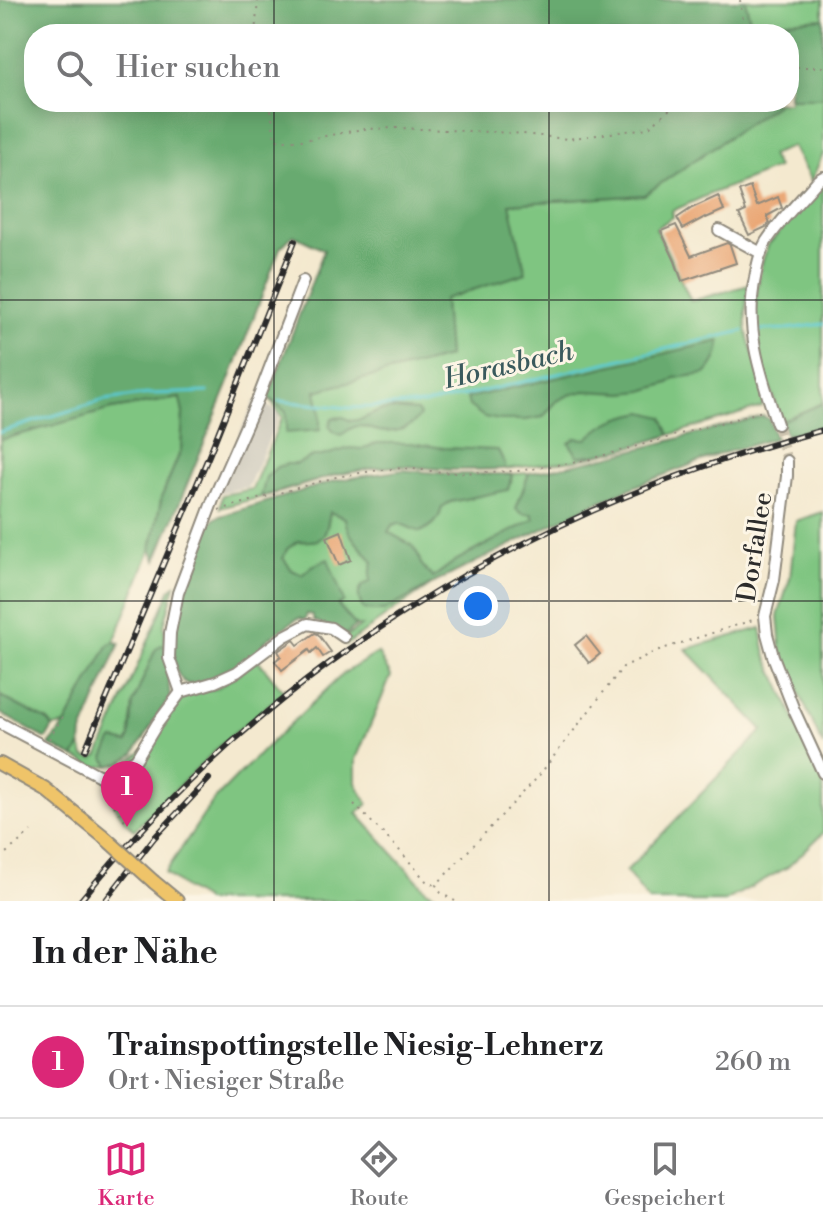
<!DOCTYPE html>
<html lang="de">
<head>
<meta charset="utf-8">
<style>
	:root { --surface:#fff; --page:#f6f6f6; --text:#202124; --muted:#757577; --line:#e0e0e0; --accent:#db2777 }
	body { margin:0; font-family:"Libre Bodoni",serif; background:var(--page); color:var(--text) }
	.you { position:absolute; left:478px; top:606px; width:28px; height:28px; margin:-20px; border:6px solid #fff; border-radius:50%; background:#1a73e8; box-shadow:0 0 0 12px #1a73e833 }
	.badge { display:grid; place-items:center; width:52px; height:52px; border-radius:50%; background:var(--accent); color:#fff; font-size:26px; font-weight:700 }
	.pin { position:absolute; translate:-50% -66px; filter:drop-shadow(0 2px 4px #0008) }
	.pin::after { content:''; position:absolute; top:42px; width:28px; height:24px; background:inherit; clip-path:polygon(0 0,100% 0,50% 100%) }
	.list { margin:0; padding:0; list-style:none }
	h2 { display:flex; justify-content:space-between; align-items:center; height:104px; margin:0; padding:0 32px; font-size:34px }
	h2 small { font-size:26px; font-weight:400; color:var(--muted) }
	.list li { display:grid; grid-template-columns:52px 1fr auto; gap:24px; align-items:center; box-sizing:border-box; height:112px; padding:0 32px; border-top:2px solid var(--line) }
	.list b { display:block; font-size:30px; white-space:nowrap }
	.list p { margin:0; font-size:26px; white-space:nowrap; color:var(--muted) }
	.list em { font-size:26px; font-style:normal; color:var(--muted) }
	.icon { flex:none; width:44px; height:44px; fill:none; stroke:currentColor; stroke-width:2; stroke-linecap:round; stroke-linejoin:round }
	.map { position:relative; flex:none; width:823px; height:901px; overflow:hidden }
	.search { position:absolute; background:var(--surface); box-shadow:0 4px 20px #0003; left:24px; right:24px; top:24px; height:88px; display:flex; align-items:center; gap:20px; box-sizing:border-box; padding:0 28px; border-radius:32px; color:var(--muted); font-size:30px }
	.sheet { height:216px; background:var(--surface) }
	nav { display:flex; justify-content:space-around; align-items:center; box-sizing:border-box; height:112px; border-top:2px solid var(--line); background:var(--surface); font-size:22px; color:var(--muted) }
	nav a { display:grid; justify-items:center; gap:4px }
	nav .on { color:var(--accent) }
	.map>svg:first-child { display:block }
</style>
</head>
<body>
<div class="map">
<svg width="823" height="901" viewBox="0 0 823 901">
	<rect width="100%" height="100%" fill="#fcf5e5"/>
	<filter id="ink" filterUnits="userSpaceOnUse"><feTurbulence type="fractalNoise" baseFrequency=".0125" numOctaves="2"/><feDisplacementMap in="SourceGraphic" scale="16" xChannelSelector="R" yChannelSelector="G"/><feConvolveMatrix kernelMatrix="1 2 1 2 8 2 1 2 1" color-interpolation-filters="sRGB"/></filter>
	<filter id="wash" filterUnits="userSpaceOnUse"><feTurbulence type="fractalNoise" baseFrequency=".006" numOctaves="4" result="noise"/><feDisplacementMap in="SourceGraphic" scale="32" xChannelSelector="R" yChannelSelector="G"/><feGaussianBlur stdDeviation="1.8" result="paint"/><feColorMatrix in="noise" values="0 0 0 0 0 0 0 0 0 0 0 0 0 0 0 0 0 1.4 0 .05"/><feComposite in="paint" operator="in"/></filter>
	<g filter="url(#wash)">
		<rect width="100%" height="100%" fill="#f4e9cf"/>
		<path fill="#c8c4b8" d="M 255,400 L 279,412 L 279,417 L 248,487 L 212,494 Z"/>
		<g fill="#7fc581" stroke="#557856" stroke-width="2">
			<path d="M 745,0 L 823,0 L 823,18 L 751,24 Z"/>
			<path d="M 823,95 L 823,154 L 811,181 L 792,146 L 771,155 L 777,168 L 710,194 L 672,211 L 673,217 L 656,228 L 691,301 L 749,285 C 746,302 744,320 748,337 C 753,358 769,388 762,407 L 623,449 L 576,460 L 505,469 L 454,470 L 403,466 L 375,468 L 336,475 L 281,492 L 220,508 L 222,495 L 252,489 L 282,417 L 268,397 L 286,412 L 319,430 L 320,410 L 315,391 L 448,357 L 443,299 L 509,204 L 644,195 L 779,102 L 789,102 L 789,98 L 821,98 Z"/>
			<path d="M 823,183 L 823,403 L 781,421 L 761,360 L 754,312 L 761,266 L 768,245 Z"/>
			<path d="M 180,398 L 183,413 L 181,450 L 162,496 L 151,549 L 114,642 L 109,644 L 65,725 L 53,727 L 48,721 L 0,696 L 0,440 L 112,409 Z"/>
			<path d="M 529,473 L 516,509 L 532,514 L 535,519 L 455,561 L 432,578 L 421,564 L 418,555 L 413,546 L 388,532 L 392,525 L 399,523 L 420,532 C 433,526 439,521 442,507 L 451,502 L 488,494 L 511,482 L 512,474 Z"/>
			<path d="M 330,512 L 345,518 C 347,537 363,548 373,562 L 370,575 L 384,611 L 436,582 L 399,607 L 346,645 L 342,640 L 361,626 L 356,626 L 338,605 L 312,566 L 302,575 L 292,570 L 283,558 L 287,549 L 298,541 C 326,543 325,537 330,512 Z"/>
			<path d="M 823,512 L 823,746 L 781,652 L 778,616 L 790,578 L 796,521 Z"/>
			<path d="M 175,585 L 164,625 L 166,646 L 141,685 L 133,703 L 130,737 L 127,744 L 107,763 L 110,766 L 95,767 L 74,757 L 81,745 L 84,757 L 93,759 L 99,755 L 171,588 Z"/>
			<path d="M 761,628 L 766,655 L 823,781 L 823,833 L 788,867 L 725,901 L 649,901 L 626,871 L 763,730 L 686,649 Z"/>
			<path d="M 378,653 L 391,676 L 356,759 L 356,783 L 368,804 L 357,813 L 426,890 L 447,901 L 206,901 L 186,889 L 165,873 L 213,801 L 264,749 L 344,673 Z"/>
			<path d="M 258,660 L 284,692 L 224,742 L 134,830 C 119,816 108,800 107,779 L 146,748 L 179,702 L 186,696 L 217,688 Z"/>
		</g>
		<g fill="#67aa6f" stroke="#496a4d" stroke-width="2">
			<path d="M 0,0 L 745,0 L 751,24 L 823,18 L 823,95 L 822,98 L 789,98 L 789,34 L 34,34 L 34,102 L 779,102 L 644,195 L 510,204 L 526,273 L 444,299 L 448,357 L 316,391 L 320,410 L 320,430 L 286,433 L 286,412 L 268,397 L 324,250 L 293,235 L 280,248 L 228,385 L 156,560 L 151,549 L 162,496 L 181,450 L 183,413 L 180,398 L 112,409 L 0,440 Z"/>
			<path d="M 720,341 C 720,354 714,365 705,374 L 675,378 L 669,383 L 643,391 L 624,393 L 585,391 L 569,395 L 557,401 L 543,417 L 526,420 L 499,420 L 484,417 L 469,406 L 467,398 Z"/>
			<path d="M 823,403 L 823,426 L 786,435 L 781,421 Z"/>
			<path d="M 393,409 L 417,411 L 420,415 C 413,428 394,434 379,431 C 372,430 366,426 359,426 C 352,426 348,431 341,435 L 334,432 L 329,426 L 332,418 L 343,417 L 351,421 L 362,419 L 379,411 Z"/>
			<path d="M 644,412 L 663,417 L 670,435 C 640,444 610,455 578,456 L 569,443 L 576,438 L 587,439 C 606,421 618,417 644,412 Z"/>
			<path d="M 763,416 L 769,419 L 775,438 L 717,455 L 643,483 L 589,506 L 436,582 L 384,611 L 372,611 L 363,609 C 357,597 356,586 370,582 L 370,575 L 373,562 C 363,548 347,537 345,518 L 330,512 C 325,537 326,543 298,541 L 287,549 L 283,558 L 292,570 L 302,575 L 312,566 L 328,559 L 344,601 L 338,605 L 356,626 L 345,635 L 313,620 L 313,615 L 307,614 L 305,620 L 299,618 L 295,620 L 264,642 L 267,646 C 253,656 207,688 191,685 C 149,676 192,533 217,517 L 337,480 L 403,470 L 451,474 L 512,474 L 508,490 L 450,502 L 442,507 C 439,521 433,526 420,532 L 399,523 L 392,525 L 388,532 L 413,546 L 418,555 L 421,564 L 433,578 L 455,561 L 534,519 L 532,514 L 523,514 L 516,509 L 529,473 C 609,459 685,436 763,416 Z"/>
			<path d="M 377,443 L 411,443 L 444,448 L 498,450 L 505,464 L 505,469 L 454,470 L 403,466 L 375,468 L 336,475 L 261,497 L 266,477 L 277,467 L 287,464 L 297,464 L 313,456 L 322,456 L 350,448 L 362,449 Z"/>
			<path d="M 114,642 L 120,643 L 82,733 L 81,745 L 74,757 L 49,745 L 65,725 L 109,644 Z"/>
			<path d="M 161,645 L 166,646 L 170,697 L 134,754 L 121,763 L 110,766 L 104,757 L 113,739 L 127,743 L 130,737 L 133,703 L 155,650 Z"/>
			<path d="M 0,696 L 48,721 L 53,727 L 46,739 L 0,713 Z"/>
		</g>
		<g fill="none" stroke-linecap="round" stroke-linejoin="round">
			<g stroke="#5cc9d0" stroke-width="3">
				<path d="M 760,330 L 787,329 L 823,324"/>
				<path d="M 279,401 L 350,408 L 427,404 L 743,331"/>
				<path d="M 0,432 L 105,400 L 149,394 L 208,392"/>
			</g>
		</g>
		<g id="blocks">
			<g fill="#eaa877">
				<path d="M 750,187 L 757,206 L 778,197 L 782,208 L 767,216 L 770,223 L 766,227 L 749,235 L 739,214 L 746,211 L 739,191 Z"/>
				<path d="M 718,196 L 724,210 L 706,218 L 705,217 L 683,229 L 677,218 L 692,208 Z"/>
				<path d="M 676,225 L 691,256 L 727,243 L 730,245 L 736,263 L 682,281 L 675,261 L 661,231 Z"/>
				<path d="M 341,531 L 351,560 L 339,565 L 327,537 Z"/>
				<path d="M 315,633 L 318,634 L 331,652 L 323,657 L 317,648 L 311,653 L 309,650 L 282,670 L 275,661 L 281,656 L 278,651 L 294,640 L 298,645 Z"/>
				<path d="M 586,636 L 600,654 L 589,663 L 575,645 Z"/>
			</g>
		</g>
	</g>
	<g filter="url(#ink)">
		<use href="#blocks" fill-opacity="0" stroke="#908a7d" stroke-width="2"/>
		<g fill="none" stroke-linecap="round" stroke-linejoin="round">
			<path stroke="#ccc3ae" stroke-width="10" stroke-dasharray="10 5" stroke-linecap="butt" d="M 777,424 L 787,461"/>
			<g stroke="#908a7d" stroke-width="14">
				<g id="minor">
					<path d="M 719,230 L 761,253"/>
					<path d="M 777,424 C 761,376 744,329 755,278 C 757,266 760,252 766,242 C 780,220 801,200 818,180 L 823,177"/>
					<path d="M 787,461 L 787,476 L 774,580 L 765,616 L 767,634 L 773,656 L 794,710 L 823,773"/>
					<path d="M 181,692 L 169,658 L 170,633 L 178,593 L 213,500 L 259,396 L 303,281"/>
					<path d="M 0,723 L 100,776 L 113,773 L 136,759 L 157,724 L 181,692 L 215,682 L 237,672 L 285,636 L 308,624 L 331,628 L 344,637"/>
				</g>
			</g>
			<g stroke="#908a7d" stroke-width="16">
				<g id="major">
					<path d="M 0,764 L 45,789 L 103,836"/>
					<path d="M 154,882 L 177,901"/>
				</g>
			</g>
			<g stroke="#908a7d" stroke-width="2" stroke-dasharray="2 6" stroke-linecap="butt">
				<path d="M 740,0 L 745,34"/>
				<path d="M 255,34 L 258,0"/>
				<path d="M 789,67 L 823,67"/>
				<path d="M 270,102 L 275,140 L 304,140 L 363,129 L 399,128 L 514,133 L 567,139 L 648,128 L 678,102"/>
				<path d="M 219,510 L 336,477 L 372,471 L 403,468 L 452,473 L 518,471 L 583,461 L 763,411"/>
				<path d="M 49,739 L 63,716"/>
				<path d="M 104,784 L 110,800 L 127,823"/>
				<path d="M 354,804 L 401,852 L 427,882 L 435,885"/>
				<path d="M 0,858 L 31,832"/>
				<path d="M 455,901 L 441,893 L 436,885 L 537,778 L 623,667 L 656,651 L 756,619"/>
			</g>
			<use href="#minor" stroke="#fff" stroke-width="10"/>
			<use href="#major" stroke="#efc469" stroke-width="12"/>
			<g stroke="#2b2b2b" stroke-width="6">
				<g id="rail">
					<path d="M 85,750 L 210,453 L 295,241"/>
					<path d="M 80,901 C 273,664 529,508 823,430"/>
					<path d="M 105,901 L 154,838 L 209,779"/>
				</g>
			</g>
			<use href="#rail" stroke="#fcf5e5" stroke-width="3" stroke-dasharray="9" stroke-linecap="butt"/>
			<g stroke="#908a7d" stroke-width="16" stroke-linecap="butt">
				<path id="major-bridge" d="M 103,836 L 154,882"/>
			</g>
			<use href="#major-bridge" stroke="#efc469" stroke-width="12"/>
		</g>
	</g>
	<path fill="none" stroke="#2b2b2b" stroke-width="2" stroke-opacity="0.55" d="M 274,0 L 274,34M 549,0 L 549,34M 274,102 L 274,901M 549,102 L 549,901M 0,300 L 823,300M 0,601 L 823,601"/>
	<g text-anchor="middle" stroke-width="6" stroke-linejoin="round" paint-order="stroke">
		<g font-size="26" fill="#2b2b2b" stroke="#fcf5e5">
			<text transform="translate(754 547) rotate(-81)" y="9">Dorfallee</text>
		</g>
		<g font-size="28" font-style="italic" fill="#3a5a5d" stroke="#fcf5e5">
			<text transform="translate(508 364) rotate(-13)" y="10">Horasbach</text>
		</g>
	</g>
</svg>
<div class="you"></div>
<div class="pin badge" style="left:127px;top:827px">1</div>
<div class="search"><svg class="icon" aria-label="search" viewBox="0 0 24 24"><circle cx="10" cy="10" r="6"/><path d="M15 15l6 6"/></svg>Hier suchen</div>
</div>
<section class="sheet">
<h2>In der Nähe<small></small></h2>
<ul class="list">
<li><span class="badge">1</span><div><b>Trainspottingstelle Niesig-Lehnerz</b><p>Ort · Niesiger Straße</p></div><em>260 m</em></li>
</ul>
</section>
<nav>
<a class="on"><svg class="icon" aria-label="map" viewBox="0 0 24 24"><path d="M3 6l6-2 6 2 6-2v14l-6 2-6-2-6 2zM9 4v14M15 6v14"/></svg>Karte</a>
<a><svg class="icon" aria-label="directions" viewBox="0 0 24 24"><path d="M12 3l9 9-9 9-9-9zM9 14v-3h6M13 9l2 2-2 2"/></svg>Route</a>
<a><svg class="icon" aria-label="saved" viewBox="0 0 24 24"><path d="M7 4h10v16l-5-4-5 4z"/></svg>Gespeichert</a>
</nav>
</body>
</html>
